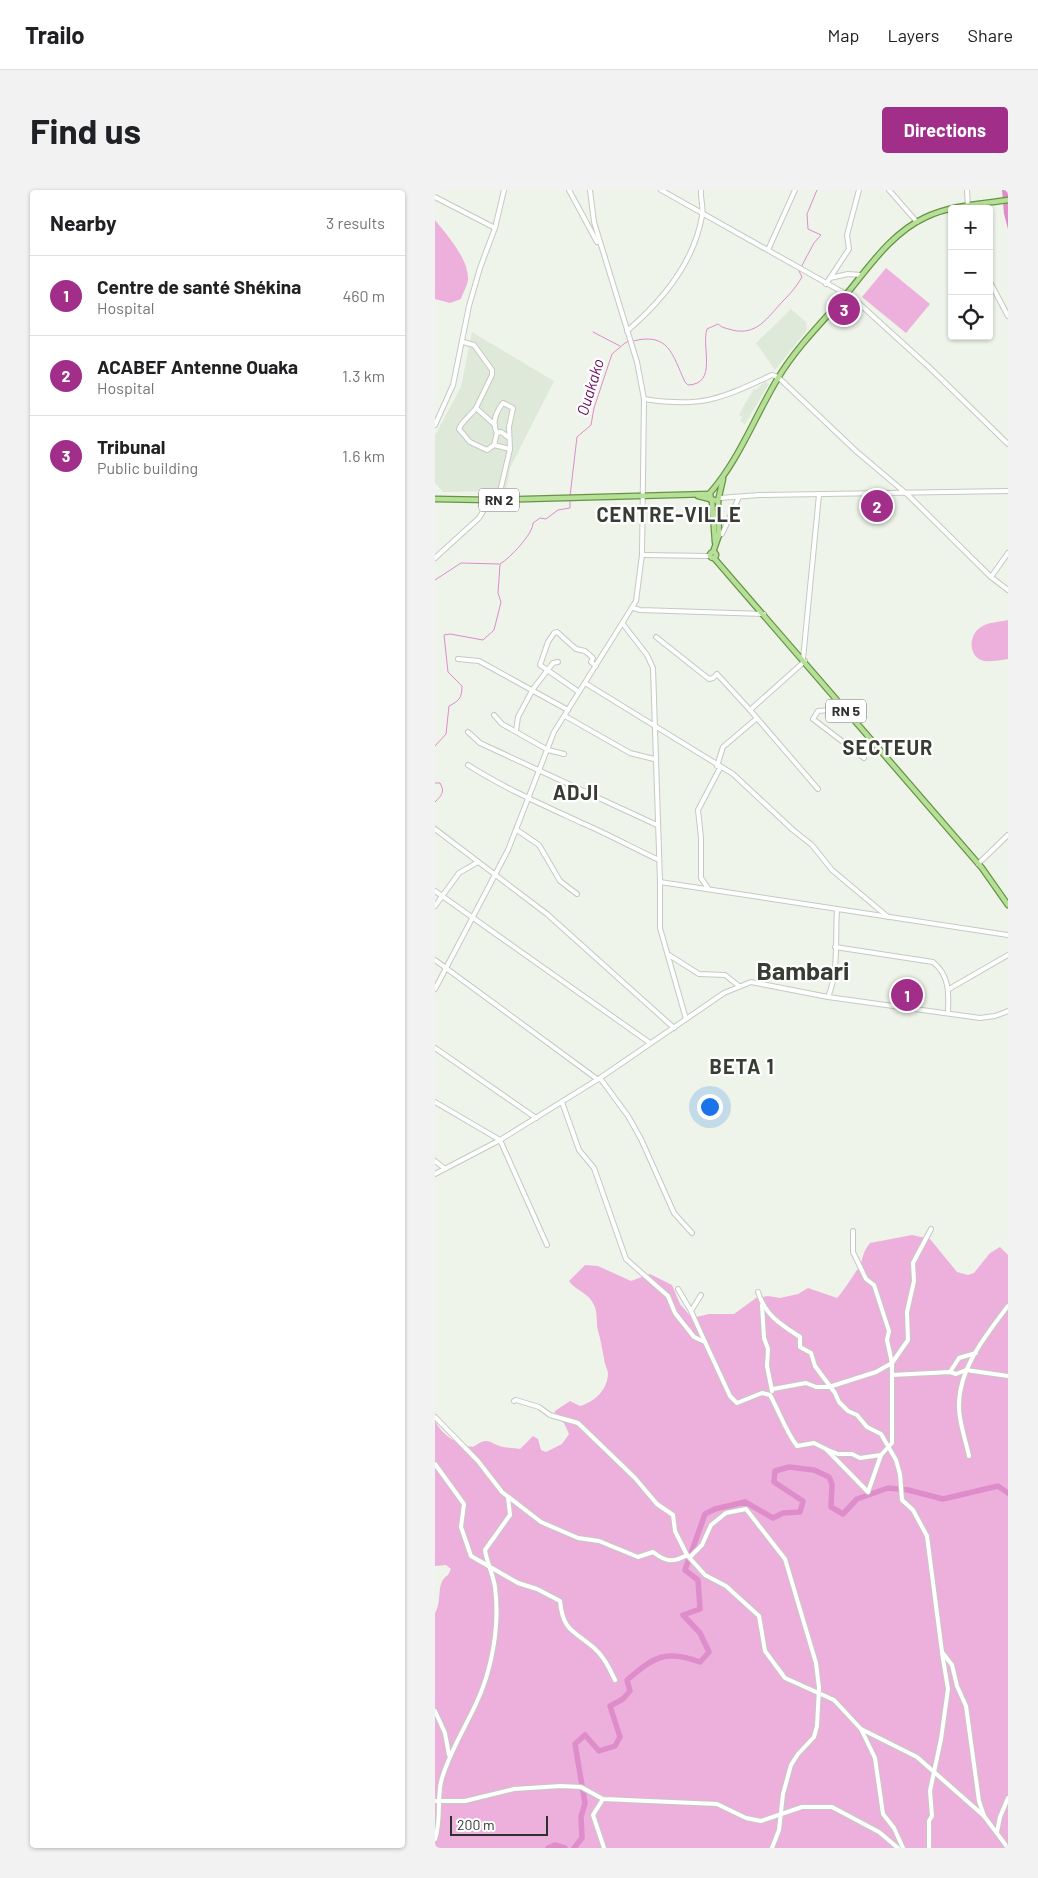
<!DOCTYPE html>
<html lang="en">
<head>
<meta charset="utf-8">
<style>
	:root { --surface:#fff; --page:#f2f2f2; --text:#202124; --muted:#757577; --line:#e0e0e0; --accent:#a12f8a }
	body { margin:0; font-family:Barlow,sans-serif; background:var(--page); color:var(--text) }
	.controls { position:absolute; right:15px; top:15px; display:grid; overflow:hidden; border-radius:5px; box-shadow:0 1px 4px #0004 }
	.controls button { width:45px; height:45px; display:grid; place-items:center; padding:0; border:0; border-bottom:1px solid var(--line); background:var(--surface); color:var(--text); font:25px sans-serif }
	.scale { position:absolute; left:15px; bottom:12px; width:98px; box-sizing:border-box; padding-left:5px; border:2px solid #2e312d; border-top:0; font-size:14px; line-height:18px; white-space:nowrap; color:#2e312d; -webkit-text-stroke:4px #fff; paint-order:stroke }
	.you { position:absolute; left:274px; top:916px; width:18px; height:18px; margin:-12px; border:4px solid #fff; border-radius:50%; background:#1a73e8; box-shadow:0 0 0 8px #1a73e833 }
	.badge { display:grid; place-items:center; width:32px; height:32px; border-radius:50%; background:var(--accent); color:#fff; font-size:16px; font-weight:700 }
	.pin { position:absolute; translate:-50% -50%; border:2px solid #fff; box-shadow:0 1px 5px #0006 }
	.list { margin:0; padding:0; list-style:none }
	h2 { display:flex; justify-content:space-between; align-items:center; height:65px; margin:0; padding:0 20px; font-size:21px }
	h2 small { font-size:16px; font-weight:400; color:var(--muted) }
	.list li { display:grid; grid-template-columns:32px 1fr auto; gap:15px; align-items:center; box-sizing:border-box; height:80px; padding:0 20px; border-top:1px solid var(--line) }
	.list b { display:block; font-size:19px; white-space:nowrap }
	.list p { margin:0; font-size:16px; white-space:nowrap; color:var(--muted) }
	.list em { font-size:16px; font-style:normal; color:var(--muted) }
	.icon { flex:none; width:28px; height:28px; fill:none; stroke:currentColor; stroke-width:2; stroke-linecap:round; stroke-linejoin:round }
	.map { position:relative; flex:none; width:573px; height:1658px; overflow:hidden; border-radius:5px }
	header { display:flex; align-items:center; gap:30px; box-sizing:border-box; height:70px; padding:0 25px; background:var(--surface); border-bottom:1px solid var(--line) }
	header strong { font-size:24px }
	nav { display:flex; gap:28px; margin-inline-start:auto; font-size:18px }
	.intro { display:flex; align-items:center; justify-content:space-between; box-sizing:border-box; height:120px; padding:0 30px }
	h1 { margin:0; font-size:35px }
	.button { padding:12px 22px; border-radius:5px; background:var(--accent); color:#fff; font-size:18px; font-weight:700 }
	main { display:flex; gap:30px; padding:0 30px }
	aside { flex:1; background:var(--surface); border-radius:5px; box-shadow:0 1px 4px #0004 }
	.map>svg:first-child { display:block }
</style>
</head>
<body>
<header>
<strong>Trailo</strong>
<nav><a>Map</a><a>Layers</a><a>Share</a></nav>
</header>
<div class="intro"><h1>Find us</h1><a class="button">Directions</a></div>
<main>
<aside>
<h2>Nearby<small>3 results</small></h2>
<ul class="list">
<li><span class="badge">1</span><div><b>Centre de santé Shékina</b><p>Hospital</p></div><em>460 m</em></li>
<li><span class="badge">2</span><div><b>ACABEF Antenne Ouaka</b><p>Hospital</p></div><em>1.3 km</em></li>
<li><span class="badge">3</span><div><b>Tribunal</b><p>Public building</p></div><em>1.6 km</em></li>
</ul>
</aside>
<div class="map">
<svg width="573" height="1658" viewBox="0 0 573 1658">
	<rect width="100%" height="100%" fill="#eef4ea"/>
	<g fill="#dfe9d9">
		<path d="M 356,119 L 371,132 L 372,140 L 340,180 L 321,153 Z"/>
		<path d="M 37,142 L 119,191 L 75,278 L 71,301 L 8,302 L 0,293 L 0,245 L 26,197 Z"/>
		<path d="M 330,191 L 334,194 L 310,234 L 305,231 L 308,227 L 304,225 L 308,217 L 319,199 L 321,200 Z"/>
	</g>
	<g fill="#edb0dc">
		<path d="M 0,30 C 12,45 34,69 33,90 C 32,96 28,103 26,109 L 15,113 L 0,109 Z"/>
		<path d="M 451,78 L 495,114 L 471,143 L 427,107 Z"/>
		<path d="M 573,430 L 573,469 C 566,470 557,472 549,471 C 533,467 533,445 546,437 C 554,432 564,432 573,430 Z"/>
		<path d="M 477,1045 L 495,1049 L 522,1082 L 533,1085 L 539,1083 L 555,1063 L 565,1057 L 573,1065 L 573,1658 L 0,1658 L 0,1423 C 8,1410 0,1393 13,1385 L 16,1379 L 11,1375 L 0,1376 L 0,1231 C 7,1245 22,1255 38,1257 C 55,1246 52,1253 68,1257 C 73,1258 80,1258 85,1259 L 98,1246 L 103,1249 L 106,1260 L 111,1262 L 127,1254 L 134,1244 L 129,1233 L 119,1227 L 120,1221 L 135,1211 L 145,1216 C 160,1212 173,1199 173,1183 C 172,1178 169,1173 169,1168 C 167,1158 166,1151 163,1141 C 161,1133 163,1123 159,1115 C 154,1103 141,1101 134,1091 L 150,1075 L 163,1076 L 196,1091 L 215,1084 L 237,1095 L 245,1114 L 257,1128 L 274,1124 L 299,1124 L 321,1108 L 333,1106 L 345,1108 L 363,1104 L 373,1098 L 402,1108 C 405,1106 423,1079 425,1075 C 429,1066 427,1063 435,1053 Z"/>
	</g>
	<path fill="#df8cca" d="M 567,0 L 573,0 L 573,39 L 569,24 Z"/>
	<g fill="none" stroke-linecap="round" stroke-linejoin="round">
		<g stroke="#df8cca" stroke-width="1">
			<path d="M 158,142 L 185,156"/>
			<path d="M 198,151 C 234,142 237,164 250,192 L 253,195 C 283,194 266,157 272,139 L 283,134 C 287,138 291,138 297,140 C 322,146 332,128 348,111 C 356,103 361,97 367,87 L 364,81 L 379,53 L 386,45 L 373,39 L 372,24 L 382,0"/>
			<path d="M 135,306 L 142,247 L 156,235 L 159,218 L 177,164 L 190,153 L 194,151"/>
			<path d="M 0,390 L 26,373 L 64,374"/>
			<path d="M 0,556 L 11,544 L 14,516 C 24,511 27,508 27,496 L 13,482 L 9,445 L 15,444 L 48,450 L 59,440 L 66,412 L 63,403 L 65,374 C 75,368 98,344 98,333 L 105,328 L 111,329 L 123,320 L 135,318 L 135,310"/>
			<path d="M 0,593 L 5,593 C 10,602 7,605 0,612"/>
		</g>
		<g stroke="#df8cca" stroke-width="5.5">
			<path d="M 113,1658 L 120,1655 L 130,1658"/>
			<path d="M 139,1658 L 147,1648 L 146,1627 L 150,1613 L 140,1554 L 150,1545 L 164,1561 L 180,1556 L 185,1547 L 175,1516 L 188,1509 L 195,1501 L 192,1490 C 219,1467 230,1459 265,1472 L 274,1462 L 265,1443 L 248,1425 L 265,1419 L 263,1390 L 250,1380 L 270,1324 L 280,1319 L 310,1312 L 338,1328 L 348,1323 L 365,1322 L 368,1311 L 339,1292 L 340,1281 L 354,1277 L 379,1280 L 394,1287 L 397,1294 L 396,1317 L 408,1324 L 422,1309 L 453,1298 L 473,1300 L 508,1309 L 563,1296 L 573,1303"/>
		</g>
		<g stroke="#c4cac1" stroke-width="6">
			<g id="minor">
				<path d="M 134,0 L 162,52"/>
				<path d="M 226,0 L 418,108 L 495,178 L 573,254"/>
				<path d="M 454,0 L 482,32"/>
				<path d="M 532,0 L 533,19"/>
				<path d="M 0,7 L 60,38"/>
				<path d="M 333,60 L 360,0"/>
				<path d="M 395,88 L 413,84 L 426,85"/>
				<path d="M 554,90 L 573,126"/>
				<path d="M 391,94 L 414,59 L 412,45 L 424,0"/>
				<path d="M 192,141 C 227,111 259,73 267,26 C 269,16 265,9 266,0"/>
				<path d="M 28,152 L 39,155 L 57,180 L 57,185 L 41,218"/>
				<path d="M 209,209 C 267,218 285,209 337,185 L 343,187 L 421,261 L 473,305 L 556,387 L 573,400"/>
				<path d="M 0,235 L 18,195 L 34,116 L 45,78 L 60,38 L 69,0"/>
				<path d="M 60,235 L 41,218 C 36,225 26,232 24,239 L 35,252 L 52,260 L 59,255 L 75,259"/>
				<path d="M 62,243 C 56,232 61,222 68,213 L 78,218 L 74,237 L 75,259 L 64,306 L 68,310"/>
				<path d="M 59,255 L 62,243 L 66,242 L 73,247"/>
				<path d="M 285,308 L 324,305 L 573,301"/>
				<path d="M 283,345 L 287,344 L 304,307"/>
				<path d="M 207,365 L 275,366"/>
				<path d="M 0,368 L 44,328 L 55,310"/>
				<path d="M 556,387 L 573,363"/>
				<path d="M 198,418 L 205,420 L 329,424"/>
				<path d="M 188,434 L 212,465 L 218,478 L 225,692 L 225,738 L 251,829"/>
				<path d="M 221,447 L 274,489 L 278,488 L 282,484 L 315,520"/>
				<path d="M 23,469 L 44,471 L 133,520"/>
				<path d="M 368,469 L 384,305"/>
				<path d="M 370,471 L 315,520 L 383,599"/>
				<path d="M 150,493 L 298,584 L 358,640 L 377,655 L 397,680 L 453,727"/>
				<path d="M 144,502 L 105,475 L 113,452 L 119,443 L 122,442 L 141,459 L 150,461 L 158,468 L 156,472 L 161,476"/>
				<path d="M 404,513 L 395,520 L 383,521 L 378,529 L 429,568"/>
				<path d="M 59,525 L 67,534 L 113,560 L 129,564"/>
				<path d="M 130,526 L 195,563 L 219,569"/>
				<path d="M 81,541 L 83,527 L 98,499 L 118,473 L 123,472"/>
				<path d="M 33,542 L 45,553 L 222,635"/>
				<path d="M 33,575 C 69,598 108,615 147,633 C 173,644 198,658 224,670"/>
				<path d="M 282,576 L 288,557 L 321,529"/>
				<path d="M 0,639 L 112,724 L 239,838"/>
				<path d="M 82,640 L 104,655 L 125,691 L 142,704"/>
				<path d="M 543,674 L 573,645"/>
				<path d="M 225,692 L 573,745"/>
				<path d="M 273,698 L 266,688 L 266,648 L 263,620 L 285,578"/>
				<path d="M 0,701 L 215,853"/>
				<path d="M 0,716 L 24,683 L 43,672"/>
				<path d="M 400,757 L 498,772 C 514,785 514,802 513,822"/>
				<path d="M 234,765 L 264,784 L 290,785 L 304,796"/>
				<path d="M 0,770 L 162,889"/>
				<path d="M 0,799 L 73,660 L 119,542 L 201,411 L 207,365 L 209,209 L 202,172 L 159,32 L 155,0"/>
				<path d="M 514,799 L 573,765"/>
				<path d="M 393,807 C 404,781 400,749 402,720"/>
				<path d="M 0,858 L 101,928"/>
				<path d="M 165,888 L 193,926 L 206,949 L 239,1023 L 257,1043"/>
				<path d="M 0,912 L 65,950 L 112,1055"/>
				<path d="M 127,912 L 144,960 L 159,978 L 191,1069 L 233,1106 L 240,1123 L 259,1147 L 270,1152 L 295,1206 L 302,1213 L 327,1203 L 335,1205 C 345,1223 350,1240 362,1256 L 379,1253 L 391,1259 L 433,1302 L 446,1265 L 457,1253 L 457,1173 L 452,1150 L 454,1141 L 439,1095 L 431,1089 L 418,1062 L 418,1041"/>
				<path d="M 0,971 L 9,978"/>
				<path d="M 0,984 L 65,950 L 165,888 L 289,803 L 316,792 L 393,807 L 545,828 L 560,826 L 573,821"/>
				<path d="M 243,1099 L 256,1121"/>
				<path d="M 323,1102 C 330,1125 345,1134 365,1147 L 365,1157 L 376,1163 L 380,1176 L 400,1203 L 404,1212 L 413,1221 L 422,1225 L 432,1237 L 446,1244 L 461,1270 L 465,1284 L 467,1310 L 478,1320 L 492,1346 L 507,1462 L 517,1475 L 522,1496 L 531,1516 L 544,1611 L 549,1626 L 573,1658"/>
				<path d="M 266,1105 L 256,1121 L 270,1152"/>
				<path d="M 327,1115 L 329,1148 L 333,1159 L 332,1176 L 337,1201"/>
				<path d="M 515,1182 L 524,1168 L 541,1163"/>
				<path d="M 457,1185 L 515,1182 L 521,1184 L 531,1180 L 573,1186"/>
				<path d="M 338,1199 L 371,1193 L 381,1197 L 394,1197 L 441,1182 L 457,1173 L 473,1150 L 472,1122 L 479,1091 L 478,1073 L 496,1039"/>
				<path d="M 79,1211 L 81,1210 L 104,1217 L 115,1225 L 143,1233 L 200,1288 L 222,1314 L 238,1325 L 240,1341 L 252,1365 L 270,1385 L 291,1396 L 324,1426 L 330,1461 L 350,1488 L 399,1510 L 426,1539 L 482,1567 L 549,1626"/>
				<path d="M 0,1227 L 43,1271 L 67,1302 L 106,1332 L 143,1348 L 164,1351 L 203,1367 L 218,1362 C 231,1372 238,1373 252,1365"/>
				<path d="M 393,1260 L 403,1264 L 417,1264 L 425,1268 L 446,1265"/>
				<path d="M 534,1266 C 531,1251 524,1233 524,1217 C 523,1179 551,1145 573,1116"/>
				<path d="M 0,1274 L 29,1314 L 26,1337 L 36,1366 L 83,1393 L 102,1399 L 125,1411 C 128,1441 138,1440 158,1457 C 169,1466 174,1478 180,1490"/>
				<path d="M 255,1367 L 267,1355 L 276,1335 L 291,1323 L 311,1319 L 350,1369 L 381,1473 L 384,1498 L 382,1536 L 379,1547 L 363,1564 L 356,1575 L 348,1604 L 344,1640 L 337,1658"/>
				<path d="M 0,1521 L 10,1543 L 14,1565"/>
				<path d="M 426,1539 L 440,1568 L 448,1624 L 459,1638 L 468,1658"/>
				<path d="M 168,1609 L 158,1625 L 169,1658"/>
				<path d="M 0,1611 L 30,1611 L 79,1599 L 126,1596 L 146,1597 L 168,1609 L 282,1614 L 311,1628 L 326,1631 L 367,1617 L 397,1617 L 444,1642 L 463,1658"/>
				<path d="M 562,1642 L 565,1627 L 573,1608"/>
				<path d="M 0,1649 C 7,1629 1,1608 7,1588 C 15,1562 28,1541 40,1516 C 57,1481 65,1436 60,1397 C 58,1384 52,1373 50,1360 L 75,1325 L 73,1307"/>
				<path d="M 494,1658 L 494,1631 L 497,1626 L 495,1601 L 506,1549 L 513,1499 L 507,1463"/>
			</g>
		</g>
		<g stroke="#679444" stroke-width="7">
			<g id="major">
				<path d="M 263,306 L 283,311 L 288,289"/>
				<path d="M 0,309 L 55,310 L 275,304"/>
				<path d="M 276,310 L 275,303 C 304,270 320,226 343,188 C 361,158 387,132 410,106 C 434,77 456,43 491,27 C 517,15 546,14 573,10"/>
				<path d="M 277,311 L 280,352"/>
				<circle cx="278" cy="365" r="3"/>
				<path d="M 278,362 L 284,345 L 283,311"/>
				<path d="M 279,368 L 547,678 L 573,715"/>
			</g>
		</g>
		<use href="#minor" stroke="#fff" stroke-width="4"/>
		<use href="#major" stroke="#b6df97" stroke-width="4.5"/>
	</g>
	<g text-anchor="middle" stroke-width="4.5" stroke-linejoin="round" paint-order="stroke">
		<g fill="#fff" stroke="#6d6f6c" stroke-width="1">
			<rect x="44" y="298.5" width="40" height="23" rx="4"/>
			<rect x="391" y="509.5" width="40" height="23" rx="4"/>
		</g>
		<g font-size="14" font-weight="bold" fill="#2e312d">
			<text x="64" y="315">RN 2</text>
			<text x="411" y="526">RN 5</text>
		</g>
		<g font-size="16" font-style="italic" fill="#6e095e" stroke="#fff">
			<text transform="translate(155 197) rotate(-73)" y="6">Ouakako</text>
		</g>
		<g font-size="20" font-weight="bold" letter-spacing="1" fill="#383c35" stroke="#fff">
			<text x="234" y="332">CENTRE-VILLE</text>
			<text x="453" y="565">SECTEUR</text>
			<text x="141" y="610">ADJI</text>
			<text x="307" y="884">BETA 1</text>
		</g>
		<g font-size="25" font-weight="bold" fill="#383c35" stroke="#fff">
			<text x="368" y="790">Bambari</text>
		</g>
	</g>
</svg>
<div class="controls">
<button>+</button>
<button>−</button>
<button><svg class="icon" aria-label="locate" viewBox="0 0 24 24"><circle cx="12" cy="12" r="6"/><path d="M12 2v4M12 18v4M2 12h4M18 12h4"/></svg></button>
</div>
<div class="scale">200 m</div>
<div class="you"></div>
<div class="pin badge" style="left:472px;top:805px">1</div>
<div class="pin badge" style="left:442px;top:316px">2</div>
<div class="pin badge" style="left:409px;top:119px">3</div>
</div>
</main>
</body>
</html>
